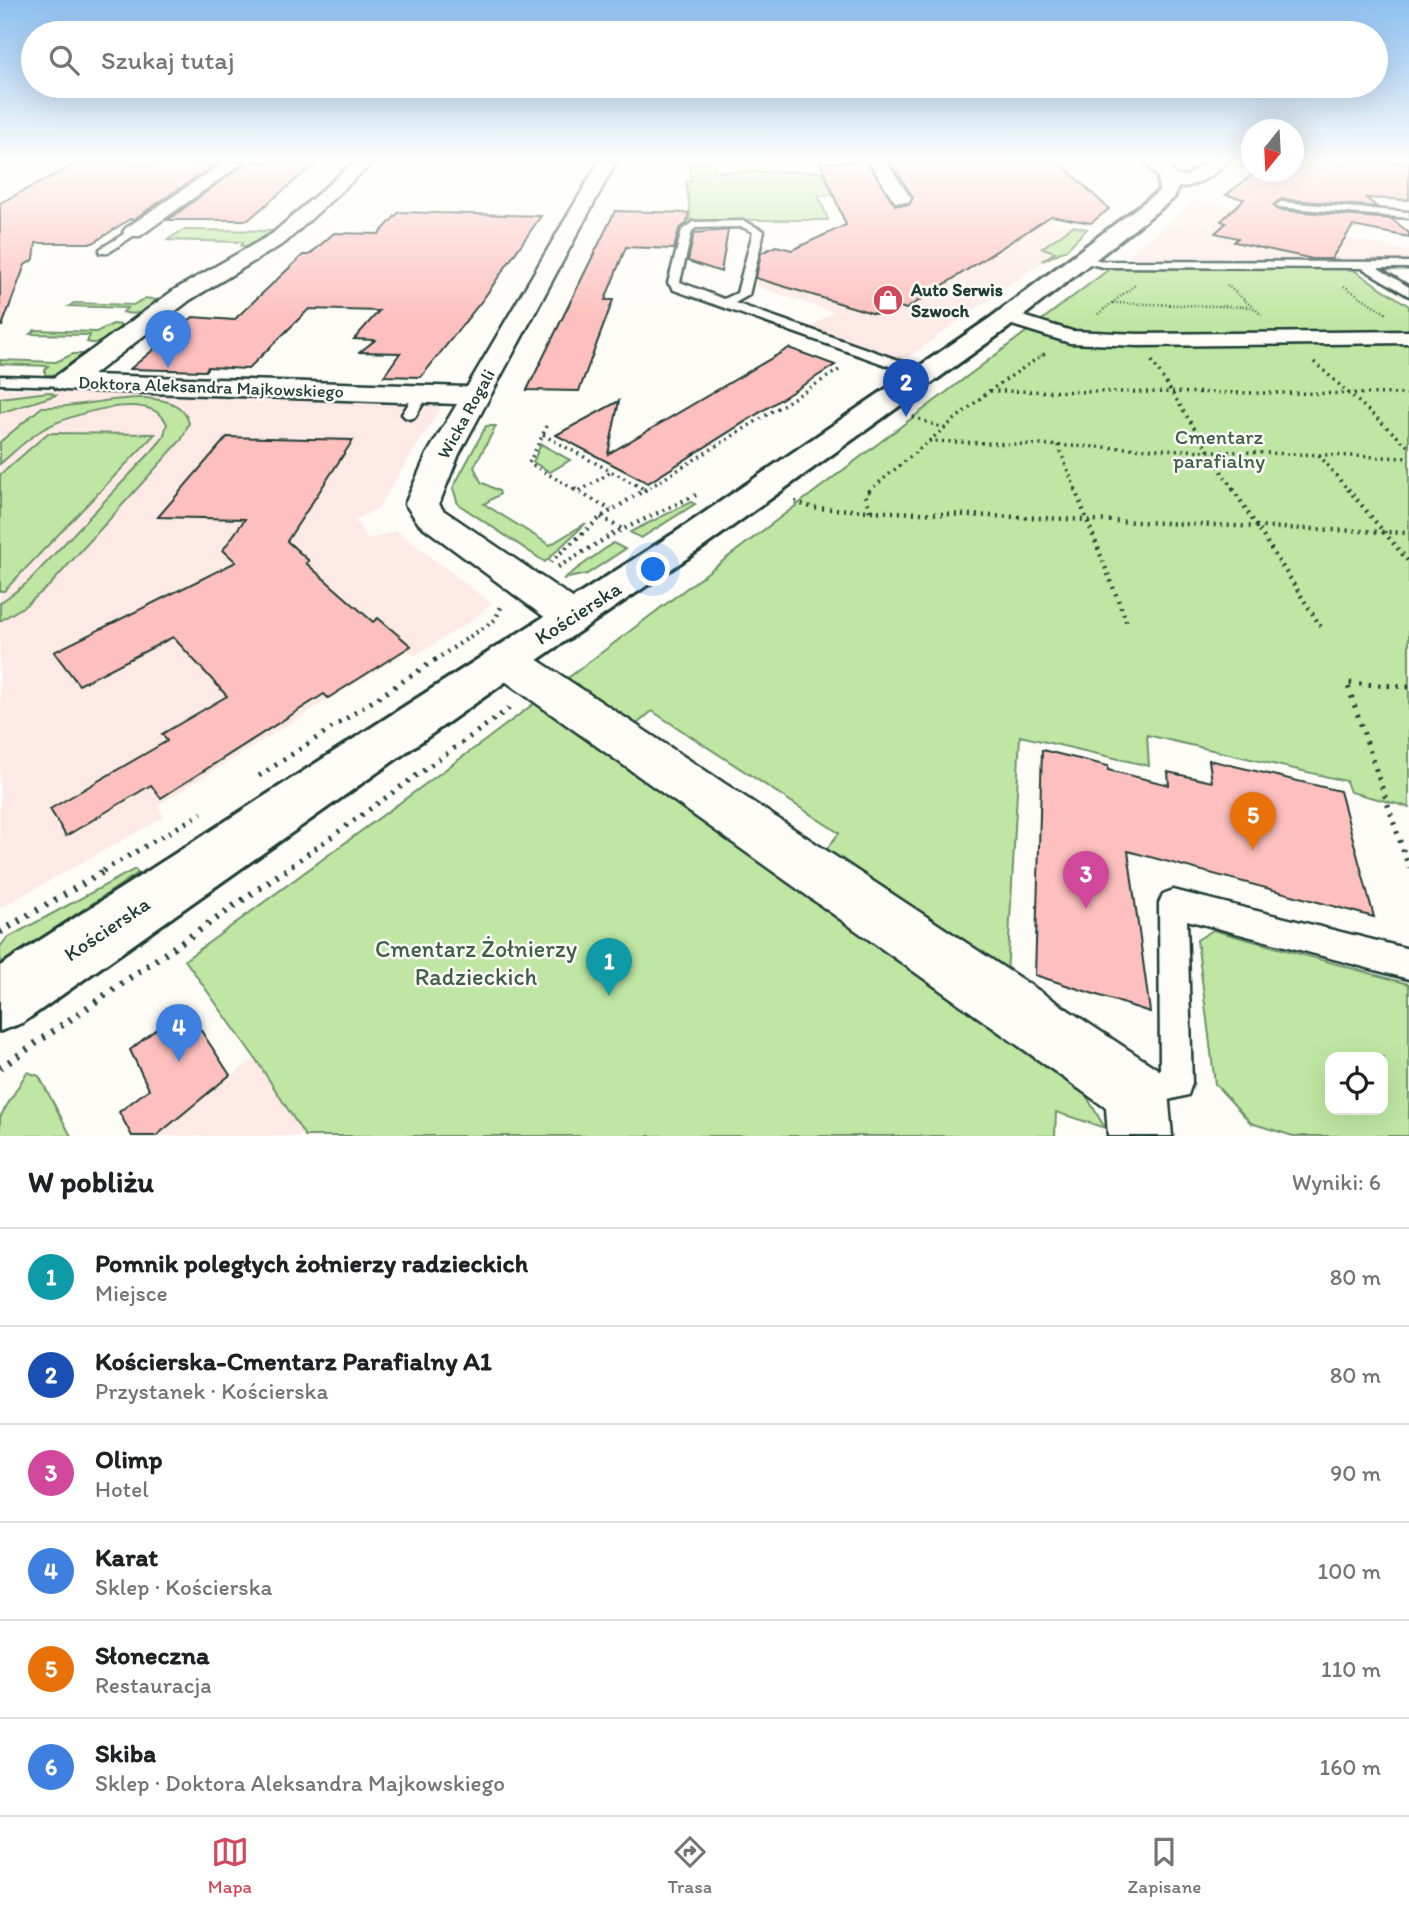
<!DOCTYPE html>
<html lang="pl">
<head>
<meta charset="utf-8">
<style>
	:root { --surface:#fff; --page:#f6f6f6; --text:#202124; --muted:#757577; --line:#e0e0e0; --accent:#d1495b }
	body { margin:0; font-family:Itim,sans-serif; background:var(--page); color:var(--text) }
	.controls { position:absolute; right:21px; bottom:21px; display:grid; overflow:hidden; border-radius:14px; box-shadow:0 7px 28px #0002 }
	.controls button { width:63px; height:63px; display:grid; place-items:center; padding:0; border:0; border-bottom:2px solid var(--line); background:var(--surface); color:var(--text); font:35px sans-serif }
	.compass { position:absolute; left:1241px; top:119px; width:63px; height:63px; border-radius:50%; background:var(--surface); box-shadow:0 7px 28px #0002; rotate:198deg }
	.you { position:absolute; left:654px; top:570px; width:24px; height:24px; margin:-18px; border:5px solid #fff; border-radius:50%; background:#1a73e8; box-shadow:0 0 0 10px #1a73e833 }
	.badge { display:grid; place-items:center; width:46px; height:46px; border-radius:50%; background:var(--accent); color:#fff; font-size:23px; font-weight:700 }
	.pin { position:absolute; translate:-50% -58px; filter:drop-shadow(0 2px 4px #0008) }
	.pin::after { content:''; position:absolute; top:37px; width:24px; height:21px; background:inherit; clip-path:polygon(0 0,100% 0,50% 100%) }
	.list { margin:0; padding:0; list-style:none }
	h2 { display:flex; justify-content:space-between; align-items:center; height:91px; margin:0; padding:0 28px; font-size:30px }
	h2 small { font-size:23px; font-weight:400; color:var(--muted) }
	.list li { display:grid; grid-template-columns:46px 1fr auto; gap:21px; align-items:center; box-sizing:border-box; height:98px; padding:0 28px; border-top:2px solid var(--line) }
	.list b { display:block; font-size:26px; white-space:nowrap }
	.list p { margin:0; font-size:23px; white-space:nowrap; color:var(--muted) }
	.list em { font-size:23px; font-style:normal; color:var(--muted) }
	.icon { flex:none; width:38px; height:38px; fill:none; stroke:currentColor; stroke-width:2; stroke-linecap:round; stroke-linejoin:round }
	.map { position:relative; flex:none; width:1409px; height:1136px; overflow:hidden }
	.search { position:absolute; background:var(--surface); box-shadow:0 7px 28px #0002; left:21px; right:21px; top:21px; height:77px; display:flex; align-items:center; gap:18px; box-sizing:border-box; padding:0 24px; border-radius:38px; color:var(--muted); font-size:26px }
	.sheet { height:679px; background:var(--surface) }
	nav { display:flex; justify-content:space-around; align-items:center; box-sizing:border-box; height:98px; border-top:2px solid var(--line); background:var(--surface); font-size:19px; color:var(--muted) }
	nav a { display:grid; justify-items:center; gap:4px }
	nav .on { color:var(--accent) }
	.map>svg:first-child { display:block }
</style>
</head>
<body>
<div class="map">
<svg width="1409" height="1136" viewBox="0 0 1409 1136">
	<rect width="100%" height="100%" fill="#fdfcf7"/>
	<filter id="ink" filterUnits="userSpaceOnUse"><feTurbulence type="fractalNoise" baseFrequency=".0143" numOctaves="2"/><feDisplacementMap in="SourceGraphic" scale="14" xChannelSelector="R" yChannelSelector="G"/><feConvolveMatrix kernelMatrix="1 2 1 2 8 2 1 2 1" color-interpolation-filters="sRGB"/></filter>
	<g filter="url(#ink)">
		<g fill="#fdeae6">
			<path d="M 1197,200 L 1242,209 L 1248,217 L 1409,251 L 1409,262 L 1141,261 L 1127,255 Z"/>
			<path d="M 1044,219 L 1073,226 L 1042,248 L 1056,252 L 904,360 L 811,327 L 833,312 L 743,282 L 752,242 L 791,250 L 852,220 Z"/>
			<path d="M 0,388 L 444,403 L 378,508 L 355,520 L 368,539 L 397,531 L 491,603 L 474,619 L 415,656 L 408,651 L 158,805 L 164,817 L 0,908 Z"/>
			<path d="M 255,1058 L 305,1136 L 155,1136 Z"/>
		</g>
		<g fill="#bfe7a3" stroke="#6f926c" stroke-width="2" fill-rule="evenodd">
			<path d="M 689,162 L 713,162 L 715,172 L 830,172 L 842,194 L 819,196 L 828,220 L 689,220 C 692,205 687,198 686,182 L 691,182 Z"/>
			<path d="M 1073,226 L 1087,229 L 1066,250 L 1042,261 L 1055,252 L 1042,248 Z"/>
			<path d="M 183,230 L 279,231 L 253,246 L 241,246 L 243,242 L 167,240 Z"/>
			<path d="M 1112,267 L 1352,269 L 1409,306 L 1409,807 L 1350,792 L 1346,781 L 1147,735 L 1149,766 L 1020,736 L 1007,976 L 1076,1078 L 1105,1128 L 1056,1112 L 1055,1136 L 305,1136 L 255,1058 L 185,960 L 487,739 ZM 652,711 L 839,833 L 819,859 L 629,731 Z"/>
			<path d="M 146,298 L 156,300 C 148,311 136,317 123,312 L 127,308 L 69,306 L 74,303 L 133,305 Z"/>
			<path d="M 113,324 L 121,325 L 123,328 C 112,336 101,346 87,342 L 90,335 L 30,334 L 35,330 L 96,332 Z"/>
			<path d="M 73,354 L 83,354 L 84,358 C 72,367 61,376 45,375 L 45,370 L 48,366 L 0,364 L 0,360 L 56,362 Z"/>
			<path d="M 49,392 L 56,395 L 0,413 L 0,398 Z"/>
			<path d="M 145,398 C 164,400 183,402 189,423 L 182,439 L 50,585 L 26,605 L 0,621 L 0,603 L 27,583 L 152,451 L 163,438 L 167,424 C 152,388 67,415 42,430 C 27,439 14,452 0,464 L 0,442 L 42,407 C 77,408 110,397 145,398 Z"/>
			<path d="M 486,426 L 496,426 L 474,467 L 481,482 L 499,491 L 500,494 L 484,504 L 550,545 L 586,523 L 545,562 L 458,504 L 453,488 Z"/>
			<path d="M 48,433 L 155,434 L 4,591 L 0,591 L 0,475 Z"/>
			<path d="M 541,444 L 570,460 L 550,472 L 533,462 Z"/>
			<path d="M 691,502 L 695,504 L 641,538 L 630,532 Z"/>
			<path d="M 613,543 L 625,549 L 587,574 L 563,579 Z"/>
			<path d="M 135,869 L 138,873 L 0,965 L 0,947 L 7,938 Z"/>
			<path d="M 1213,930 L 1409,984 L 1409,1136 L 1293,1136 L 1251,1123 L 1215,1084 L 1197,940 ZM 1330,1057 L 1383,1057 L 1383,1110 L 1330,1110 Z"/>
			<path d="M 27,1072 L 39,1076 L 71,1136 L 0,1136 L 0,1117 Z"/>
		</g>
		<g fill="#fdc0be" stroke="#1f3d34" stroke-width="2">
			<path d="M 79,162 L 219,162 L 134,219 L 130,219 L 93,243 L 36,243 L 34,259 L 25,265 L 2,326 L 0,325 L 0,203 Z"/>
			<path d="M 247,162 L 317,162 L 248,220 L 168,220 Z"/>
			<path d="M 820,162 L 867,162 L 895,205 L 909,205 L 913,197 L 890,162 L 1059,162 L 1109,209 L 1091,223 L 1051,216 L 906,309 L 891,304 L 875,314 L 756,278 L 761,253 L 776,246 L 792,250 L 846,225 Z"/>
			<path d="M 1293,162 L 1409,162 L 1409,200 L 1366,198 L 1377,207 L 1281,199 L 1273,205 L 1278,210 L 1392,219 L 1409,233 L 1409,237 L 1353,226 L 1331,259 L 1313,259 L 1234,242 L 1238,238 L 1215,233 L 1226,223 L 1221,221 L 1244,199 L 1226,195 L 1256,172 L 1293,172 Z"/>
			<path d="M 615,211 L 689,213 L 687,223 L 679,229 L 674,249 L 626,247 L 605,300 L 613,300 L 579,391 L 527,390 Z"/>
			<path d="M 399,212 L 541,216 L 484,298 L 421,377 L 384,376 L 400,353 L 360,352 L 375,340 L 354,339 L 379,311 L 309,309 L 248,369 L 208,367 L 205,371 L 130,369 L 193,317 L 234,320 L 303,255 L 309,255 L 334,233 L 379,234 Z"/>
			<path d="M 728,230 L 721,272 L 688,261 L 694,233 Z"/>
			<path d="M 789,348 L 835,365 L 648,483 L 556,435 L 619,401 L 608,454 Z"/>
			<path d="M 227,437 L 353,440 L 287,541 L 309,561 L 306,563 L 373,622 L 378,618 L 411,646 L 328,698 L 324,694 L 161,798 L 151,785 L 66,836 L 50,809 L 167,741 L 162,734 L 227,696 L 173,637 L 79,685 L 54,652 L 236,562 L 223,550 L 245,519 L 158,517 Z"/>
			<path d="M 1042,750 L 1108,766 L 1108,770 L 1169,785 L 1168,772 L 1212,782 L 1209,760 L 1340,791 L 1374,917 L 1128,851 L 1150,1012 L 1035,975 Z"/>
			<path d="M 185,1006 L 230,1075 L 156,1136 L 132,1136 L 119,1112 L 149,1089 L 130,1050 Z"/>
		</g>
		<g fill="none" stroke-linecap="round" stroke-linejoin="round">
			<g stroke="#1f3d34" stroke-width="5">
				<g id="service">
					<path d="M 1281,202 L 1409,212 L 1409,218 L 1278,207 L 1276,205 Z"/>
					<path d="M 693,222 L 744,221 L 764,231 L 749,295 L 735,303 L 930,371 L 932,374 L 930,377 L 920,377 L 674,290 L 668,283 L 682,230 ZM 742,227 L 753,232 L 737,293 L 724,299 L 680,282 L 692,231 L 696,228 Z"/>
					<path d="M 127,232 L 136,234 L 108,253 L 100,253 L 100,249 Z"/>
					<path d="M 1081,256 L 1103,261 L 1409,262 L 1409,268 L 1378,268 L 1409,287 L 1409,296 L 1362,268 L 1103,267 L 1077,261 L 1075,259 Z"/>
					<path d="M 0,376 L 66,378 L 73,382 L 66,386 L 0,384 Z"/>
					<path d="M 422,390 L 429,394 L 415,417 L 410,419 L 405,417 L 402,414 L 417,391 Z"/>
					<path d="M 1173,890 L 1409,949 L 1409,979 L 1187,920 L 1192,1083 L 1188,1095 L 1141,1107 L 1129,1103 L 1125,1091 L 1129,1079 L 1160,1070 L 1159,903 L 1163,894 Z"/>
				</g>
			</g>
			<g stroke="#1f3d34" stroke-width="5">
				<path id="pedestrian" d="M 1006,311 L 1072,331 L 1138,334 L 1409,331 L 1409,343 L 1138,346 L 1070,343 L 999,321 L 997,317 Z"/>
			</g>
			<g stroke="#1f3d34" stroke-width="5">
				<g id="minor">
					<path d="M 224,162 L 244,162 L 140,236 L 126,236 L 123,232 L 126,228 Z"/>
					<path d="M 354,162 L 373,162 L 286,242 L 190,300 L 93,375 L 467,387 L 599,162 L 616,162 L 459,454 L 439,504 L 443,510 L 586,607 L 592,617 L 586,627 L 572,631 L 558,627 L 419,524 L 405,504 L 427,454 L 457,404 L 66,390 L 56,388 L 52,382 L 56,376 L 174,290 L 272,234 Z"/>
					<path d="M 869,162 L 886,162 L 911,198 L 909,202 L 895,202 Z"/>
					<path d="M 1207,162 L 1227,162 C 1213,177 1179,199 1161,180 L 1170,175 L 1186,176 Z"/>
					<path d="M 506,645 L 521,649 L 1159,1070 L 1168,1092 L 1172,1136 L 1108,1136 L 1106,1108 L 491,671 L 485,660 L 491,649 Z"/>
				</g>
			</g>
			<g stroke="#1f3d34" stroke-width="6">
				<path id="secondary" d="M 1145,162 L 1164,162 L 1176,176 L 1179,185 L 1174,198 L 1008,328 L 702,548 L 521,671 L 22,1023 L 0,1031 L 0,966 L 676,532 L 990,318 L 1159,191 L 1158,177 Z"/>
			</g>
			<g stroke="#1f3d34" stroke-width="2.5" stroke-dasharray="1 2.5" stroke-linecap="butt">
				<path d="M 1227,285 L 1263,316"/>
				<path d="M 1344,286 L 1387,314"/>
				<path d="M 1113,303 L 1251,307"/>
				<path d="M 1098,314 L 1135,285"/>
				<path d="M 1041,356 L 1046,353"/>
			</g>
			<g stroke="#1f3d34" stroke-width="3.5" stroke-dasharray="2 4.5" stroke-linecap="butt">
				<path d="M 1152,361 L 1234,491"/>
				<path d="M 1314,362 L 1409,447"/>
				<path d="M 990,391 L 1409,394"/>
				<path d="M 913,417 L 943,428"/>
				<path d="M 547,426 L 529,463 L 577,491"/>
				<path d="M 543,435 L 646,490"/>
				<path d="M 929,441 L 1409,458"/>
				<path d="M 1058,445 L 1076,491"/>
				<path d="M 1319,455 L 1349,491"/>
				<path d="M 580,491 L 611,472"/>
				<path d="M 644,491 L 842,368"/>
				<path d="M 869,491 L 989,391 L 1044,354"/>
			</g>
			<g stroke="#1f3d34" stroke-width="4.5" stroke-dasharray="2 5" stroke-linecap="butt">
				<path d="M 574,489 L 611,510"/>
				<path d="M 1075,489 L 1127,623"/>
				<path d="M 1233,489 L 1321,627"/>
				<path d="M 1348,489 L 1409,562"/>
				<path d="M 580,491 L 583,489"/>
				<path d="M 795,502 L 814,508 L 870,511 L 1409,533"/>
				<path d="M 870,511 L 865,494 L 871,489"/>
				<path d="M 601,517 L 622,529"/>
				<path d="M 550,562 L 601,517 L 646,489"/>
				<path d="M 558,567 L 613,534 L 696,495"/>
				<path d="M 435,660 L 495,620 L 502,605"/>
			</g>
			<g stroke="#1f3d34" stroke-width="5" stroke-dasharray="2.5 7" stroke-linecap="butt">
				<path d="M 1409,687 L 1347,683 L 1409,868"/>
				<path d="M 259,776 L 438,658"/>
				<path d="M 103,871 L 202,813"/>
				<path d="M 284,871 L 514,705"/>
			</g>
			<g stroke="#1f3d34" stroke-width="7" stroke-dasharray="2.5 8" stroke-linecap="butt">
				<path d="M 0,932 L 106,870"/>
				<path d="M 0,1068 L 286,870"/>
			</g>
			<use href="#service" fill="#fdfcf7" fill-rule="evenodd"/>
			<use href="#pedestrian" fill="#fdfcf7" fill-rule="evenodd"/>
			<use href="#minor" fill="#fdfcf7" fill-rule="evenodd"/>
			<use href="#secondary" fill="#fdfcf7" fill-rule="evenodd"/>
		</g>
	</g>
	<linearGradient id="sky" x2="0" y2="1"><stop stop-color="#8cbff0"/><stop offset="0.5" stop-color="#fefefb"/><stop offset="1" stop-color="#fefefb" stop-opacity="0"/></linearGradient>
	<rect width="1409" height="321" fill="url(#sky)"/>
	<defs>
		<g id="shop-disc" transform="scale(1.575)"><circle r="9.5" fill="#d1495b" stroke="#fdfcf7"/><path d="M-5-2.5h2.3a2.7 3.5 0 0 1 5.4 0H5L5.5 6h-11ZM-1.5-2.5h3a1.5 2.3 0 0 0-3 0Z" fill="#fff"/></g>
	</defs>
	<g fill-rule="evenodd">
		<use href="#shop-disc" x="888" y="300"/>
	</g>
	<g text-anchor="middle" stroke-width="5" stroke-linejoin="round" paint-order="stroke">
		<g font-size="18" font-weight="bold" fill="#1f3d34" stroke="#fdfcf7" text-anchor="start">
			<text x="911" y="296">Auto Serwis<tspan x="911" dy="21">Szwoch</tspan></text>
		</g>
		<g font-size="18" fill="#1f3d34" stroke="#fdfcf7">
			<text transform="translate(211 387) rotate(2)" y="6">Doktora Aleksandra Majkowskiego</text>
			<text transform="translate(466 414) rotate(-61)" y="6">Wicka Rogali</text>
		</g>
		<g font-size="21" fill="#3f5f4a" stroke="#fdfcf7">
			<text x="1219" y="444">Cmentarz<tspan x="1219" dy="24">parafialny</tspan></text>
		</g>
		<g font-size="21" fill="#1f3d34" stroke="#fdfcf7">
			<text transform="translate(578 613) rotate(-33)" y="7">Kościerska</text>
			<text transform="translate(107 929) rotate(-34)" y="7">Kościerska</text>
		</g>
		<g font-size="24" fill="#3f5f4a" stroke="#fdfcf7">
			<text x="476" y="957">Cmentarz Żołnierzy<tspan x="476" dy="28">Radzieckich</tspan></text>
		</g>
	</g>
</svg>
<div class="controls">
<button><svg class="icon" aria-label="locate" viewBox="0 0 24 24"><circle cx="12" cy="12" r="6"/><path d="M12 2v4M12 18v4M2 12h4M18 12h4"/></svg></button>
</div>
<svg class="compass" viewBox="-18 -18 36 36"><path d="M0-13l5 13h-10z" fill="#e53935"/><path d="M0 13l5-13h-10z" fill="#757577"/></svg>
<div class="you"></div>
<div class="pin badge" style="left:609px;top:996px;background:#0f9aa8">1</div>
<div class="pin badge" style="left:906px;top:417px;background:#1a4fb4">2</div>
<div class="pin badge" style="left:1086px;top:909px;background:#d1479c">3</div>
<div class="pin badge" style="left:179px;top:1062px;background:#3f7fe0">4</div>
<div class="pin badge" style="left:1253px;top:850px;background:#e8710a">5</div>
<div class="pin badge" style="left:168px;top:368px;background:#3f7fe0">6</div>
<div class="search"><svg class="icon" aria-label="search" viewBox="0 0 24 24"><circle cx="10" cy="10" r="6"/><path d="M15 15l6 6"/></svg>Szukaj tutaj</div>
</div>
<section class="sheet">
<h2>W pobliżu<small>Wyniki: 6</small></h2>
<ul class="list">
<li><span class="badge" style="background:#0f9aa8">1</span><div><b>Pomnik poległych żołnierzy radzieckich</b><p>Miejsce</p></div><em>80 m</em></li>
<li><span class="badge" style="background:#1a4fb4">2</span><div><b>Kościerska-Cmentarz Parafialny A1</b><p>Przystanek · Kościerska</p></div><em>80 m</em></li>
<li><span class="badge" style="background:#d1479c">3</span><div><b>Olimp</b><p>Hotel</p></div><em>90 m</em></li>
<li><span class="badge" style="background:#3f7fe0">4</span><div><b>Karat</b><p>Sklep · Kościerska</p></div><em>100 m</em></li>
<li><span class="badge" style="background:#e8710a">5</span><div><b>Słoneczna</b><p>Restauracja</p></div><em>110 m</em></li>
<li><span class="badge" style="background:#3f7fe0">6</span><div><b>Skiba</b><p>Sklep · Doktora Aleksandra Majkowskiego</p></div><em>160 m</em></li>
</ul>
</section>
<nav>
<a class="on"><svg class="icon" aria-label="map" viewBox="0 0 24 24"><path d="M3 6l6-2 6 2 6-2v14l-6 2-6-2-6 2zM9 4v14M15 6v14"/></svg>Mapa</a>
<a><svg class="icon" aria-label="directions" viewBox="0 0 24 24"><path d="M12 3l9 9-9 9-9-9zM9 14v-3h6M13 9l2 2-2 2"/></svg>Trasa</a>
<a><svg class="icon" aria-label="saved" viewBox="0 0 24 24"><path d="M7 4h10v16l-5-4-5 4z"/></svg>Zapisane</a>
</nav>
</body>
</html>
